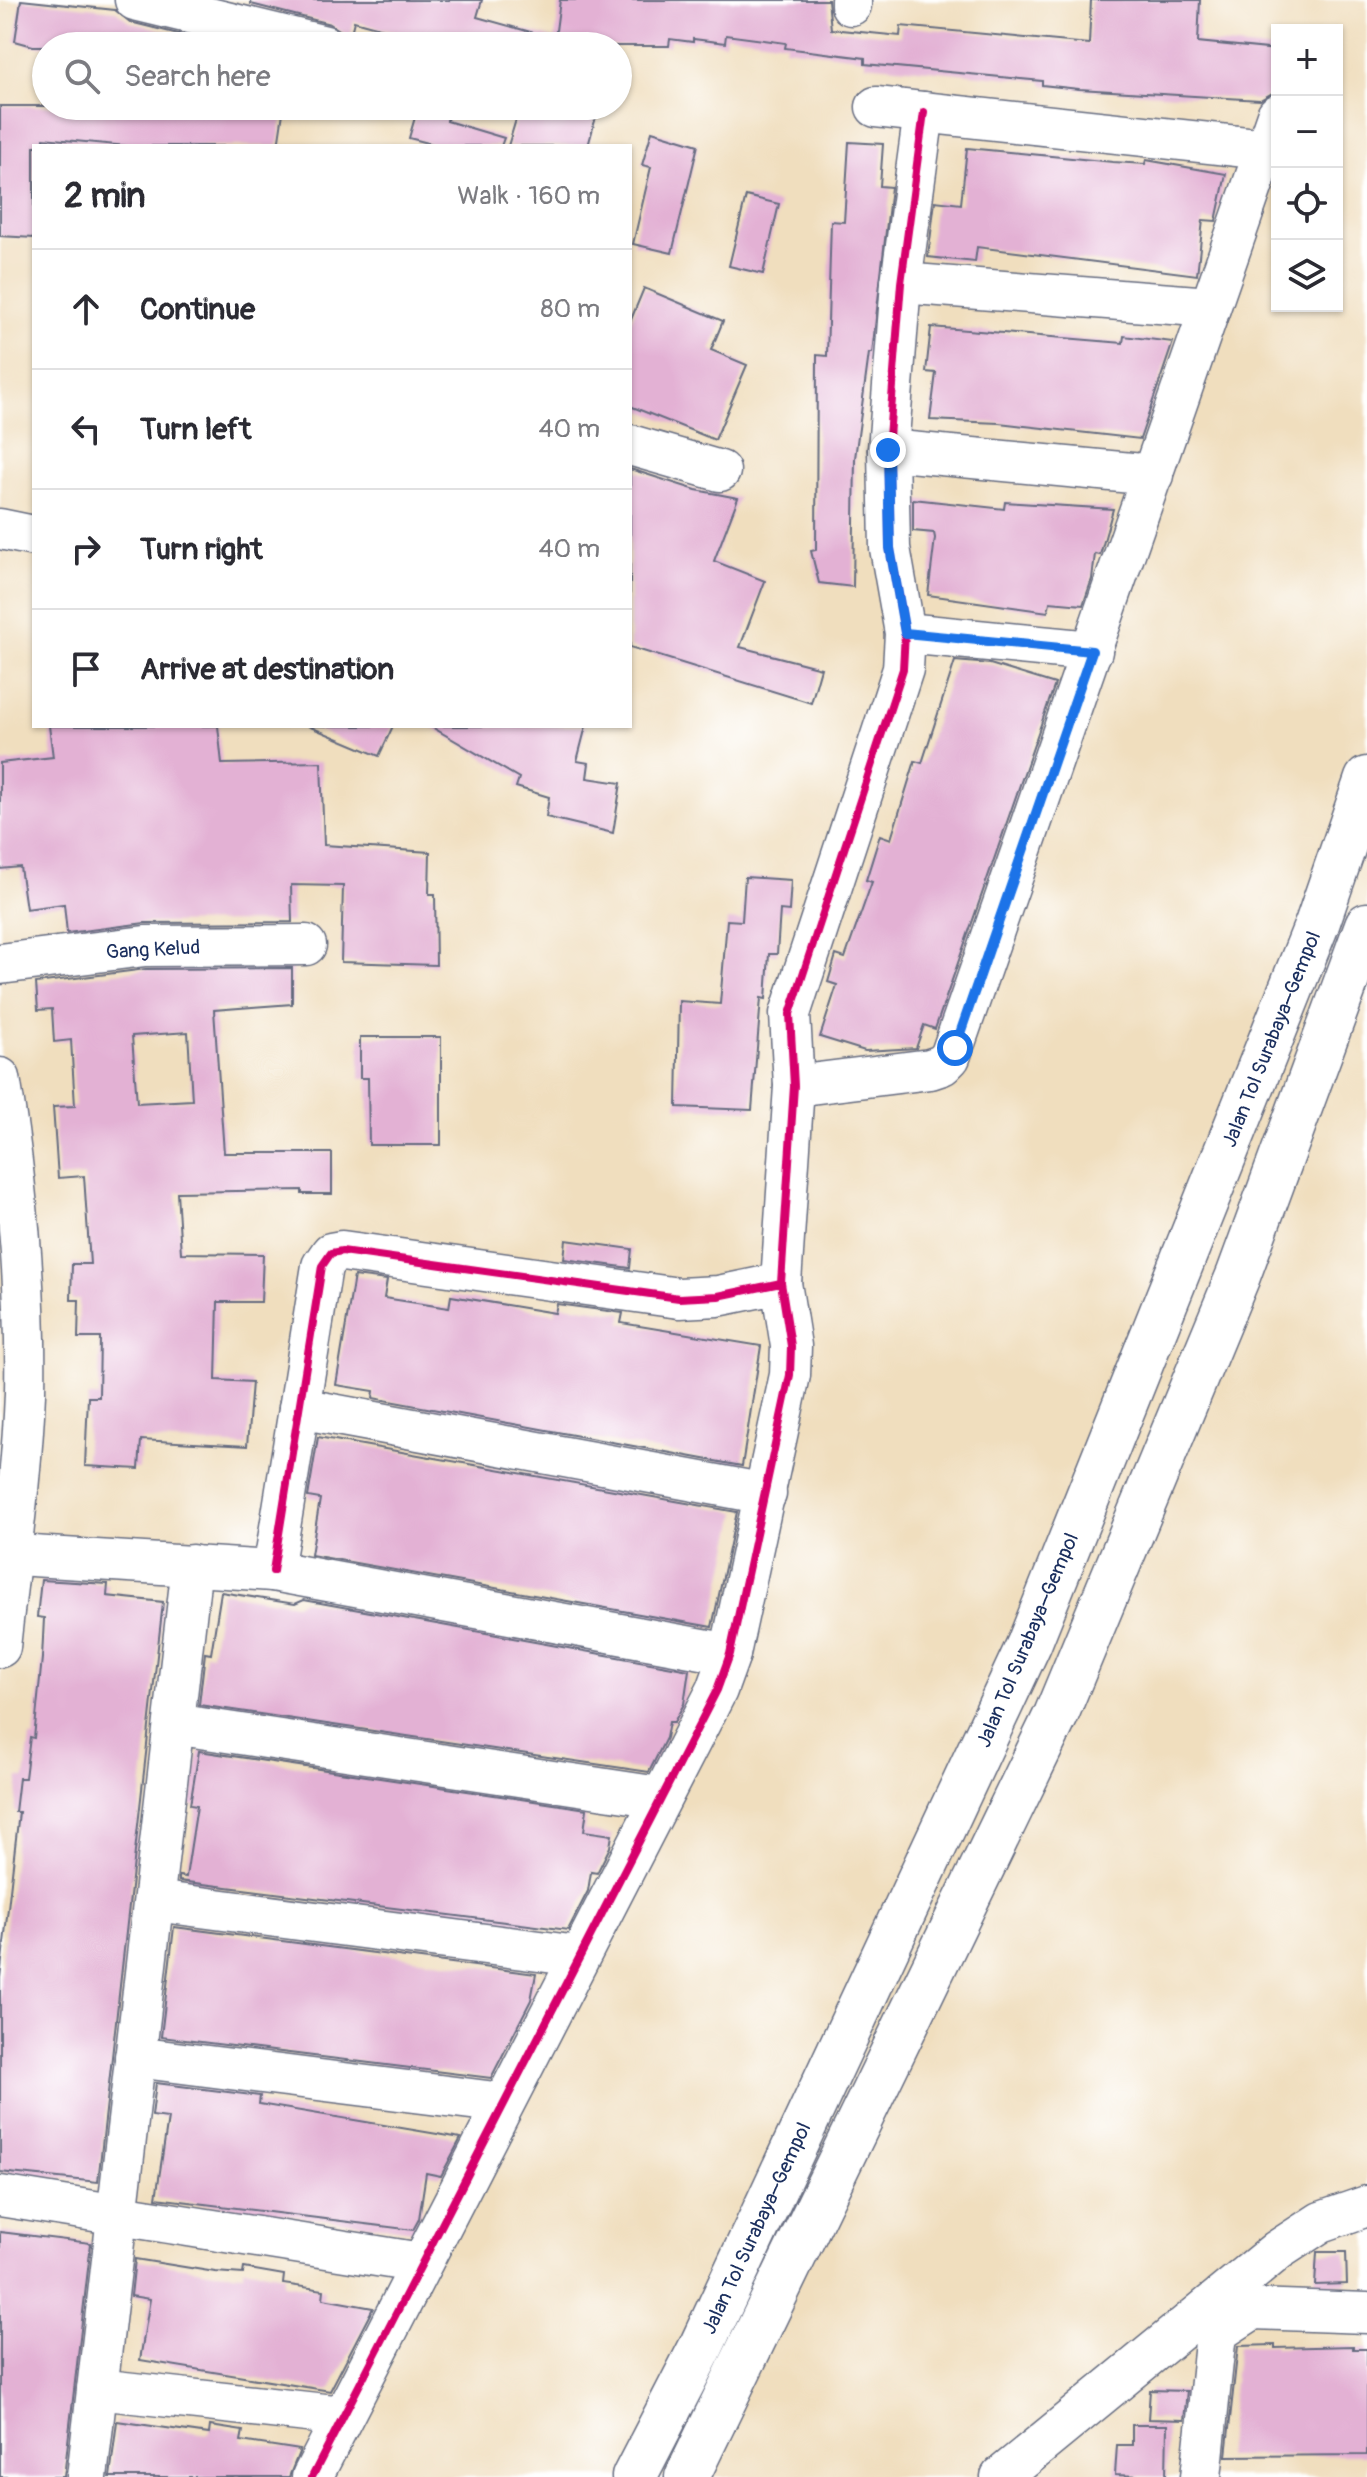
<!DOCTYPE html>
<html lang="en">
<head>
<meta charset="utf-8">
<style>
	:root { --surface:#fff; --page:#f2f2f3; --text:#2b2b33; --muted:#7c7c81; --line:#e1e1e2 }
	body { margin:0; font-family:Pangolin,sans-serif; background:var(--page); color:var(--text) }
	.controls { position:absolute; right:24px; top:24px; display:grid; overflow:hidden; border-radius:0px; box-shadow:0 2px 6px #0004 }
	.controls button { width:72px; height:72px; display:grid; place-items:center; padding:0; border:0; border-bottom:2px solid var(--line); background:var(--surface); color:var(--text); font:40px sans-serif }
	.stop { position:absolute; width:24px; height:24px; margin:-18px; border:6px solid #1a73e8; border-radius:50%; background:#fff }
	.stop.end { background:#1a73e8; border-color:#fff; box-shadow:0 2px 8px #0008 }
	.list { margin:0; padding:0; list-style:none }
	h2 { display:flex; justify-content:space-between; align-items:center; height:104px; margin:0; padding:0 32px; font-size:34px }
	h2 small { font-size:26px; font-weight:400; color:var(--muted) }
	.list li { display:grid; grid-template-columns:52px 1fr auto; gap:24px; align-items:center; box-sizing:border-box; height:120px; padding:0 32px; border-top:2px solid var(--line) }
	.list b { display:block; font-size:30px; white-space:nowrap }
	.list em { font-size:26px; font-style:normal; color:var(--muted) }
	.icon { flex:none; width:44px; height:44px; fill:none; stroke:currentColor; stroke-width:2; stroke-linecap:round; stroke-linejoin:round }
	.map { position:relative; flex:none; width:1367px; height:2477px; overflow:hidden }
	.search { position:absolute; background:var(--surface); box-shadow:0 2px 6px #0004; left:32px; top:32px; width:600px; height:88px; display:flex; align-items:center; gap:20px; box-sizing:border-box; padding:0 28px; border-radius:44px; color:var(--muted); font-size:30px }
	.panel { position:absolute; background:var(--surface); box-shadow:0 2px 6px #0004; left:32px; top:144px; width:600px; height:584px; border-radius:0px }
	.map>svg:first-child { display:block }
</style>
</head>
<body>
<div class="map">
<svg width="1367" height="2477" viewBox="0 0 1367 2477">
	<rect width="100%" height="100%" fill="#fff"/>
	<filter id="ink" filterUnits="userSpaceOnUse"><feTurbulence type="fractalNoise" baseFrequency=".0125" numOctaves="2"/><feDisplacementMap in="SourceGraphic" scale="16" xChannelSelector="R" yChannelSelector="G"/><feConvolveMatrix kernelMatrix="1 2 1 2 8 2 1 2 1" color-interpolation-filters="sRGB"/></filter>
	<filter id="wash" filterUnits="userSpaceOnUse"><feTurbulence type="fractalNoise" baseFrequency=".006" numOctaves="4" result="noise"/><feDisplacementMap in="SourceGraphic" scale="32" xChannelSelector="R" yChannelSelector="G"/><feGaussianBlur stdDeviation="1.8" result="paint"/><feColorMatrix in="noise" values="0 0 0 0 0 0 0 0 0 0 0 0 0 0 0 0 0 1.4 0 .05"/><feComposite in="paint" operator="in"/></filter>
	<g filter="url(#wash)">
		<rect width="100%" height="100%" fill="#f0debe"/>
		<g id="blocks">
			<g fill="#e3b1d4" fill-rule="evenodd">
				<path d="M 21,0 L 115,10 L 130,22 L 215,43 L 214,46 L 33,46 L 15,41 Z"/>
				<path d="M 251,0 L 482,0 L 477,17 L 552,38 L 551,46 L 446,46 L 354,21 L 350,37 L 330,24 L 251,4 Z"/>
				<path d="M 560,0 L 828,0 L 831,29 L 900,36 L 901,26 L 1089,44 L 1091,0 L 1200,0 L 1198,42 L 1277,50 L 1274,92 L 1260,100 L 1079,89 L 1042,85 L 1042,81 L 865,64 L 865,58 L 785,48 L 786,43 L 726,35 L 725,43 L 693,39 L 693,42 L 670,39 L 669,46 L 554,46 Z"/>
				<path d="M 0,106 L 284,106 L 278,146 L 127,146 L 44,138 L 44,146 L 34,146 L 34,238 L 0,236 Z"/>
				<path d="M 520,106 L 599,106 L 588,146 L 508,146 Z"/>
				<path d="M 418,107 L 448,115 L 447,121 L 504,138 L 501,146 L 440,146 L 409,138 Z"/>
				<path d="M 652,131 L 698,145 L 672,253 L 633,244 L 651,167 L 642,165 Z"/>
				<path d="M 849,142 L 883,144 L 880,186 L 891,187 L 872,353 L 869,353 L 855,458 L 853,587 L 819,583 L 811,551 L 816,550 L 817,355 L 827,356 L 831,221 L 844,222 Z"/>
				<path d="M 967,148 L 1113,162 L 1145,164 L 1146,160 L 1226,174 L 1216,221 L 1203,220 L 1197,275 L 977,247 L 975,262 L 928,257 L 935,201 L 961,204 Z"/>
				<path d="M 746,196 L 779,204 L 763,274 L 729,266 Z"/>
				<path d="M 644,288 L 723,321 L 711,350 L 747,365 L 715,440 L 630,406 L 630,322 Z"/>
				<path d="M 931,327 L 1123,343 L 1124,336 L 1173,342 L 1140,439 L 999,423 L 930,420 L 936,373 L 926,372 Z"/>
				<path d="M 630,469 L 696,490 L 738,498 L 714,561 L 765,581 L 740,647 L 821,668 L 811,703 L 630,647 Z"/>
				<path d="M 913,499 L 1004,509 L 1005,502 L 1113,509 L 1100,555 L 1095,554 L 1092,579 L 1083,605 L 1050,602 L 1048,612 L 928,595 L 935,538 L 934,533 L 913,531 Z"/>
				<path d="M 955,661 L 990,664 L 1055,684 L 935,1029 L 924,1025 L 916,1048 L 865,1051 L 820,1037 L 837,985 L 828,982 L 836,955 L 845,958 L 872,882 L 866,880 L 880,835 L 891,839 L 915,761 L 922,763 Z"/>
				<path d="M 49,726 L 218,726 L 222,764 L 321,762 L 324,845 L 430,852 L 429,894 L 435,894 L 436,965 L 341,962 L 343,886 L 291,885 L 292,922 L 145,923 L 67,933 L 64,904 L 26,909 L 20,867 L 0,869 L 0,763 L 53,757 Z"/>
				<path d="M 308,726 L 393,726 L 379,756 Z"/>
				<path d="M 430,726 L 586,726 L 577,761 L 589,763 L 587,778 L 621,783 L 613,833 L 546,817 L 549,797 L 516,787 L 519,778 Z"/>
				<path d="M 745,877 L 791,880 L 789,911 L 780,910 L 777,954 L 769,954 L 766,999 L 761,998 L 752,1110 L 677,1107 L 679,1001 L 720,1004 L 727,920 L 742,921 Z"/>
				<path d="M 292,968 L 292,1004 L 214,1010 L 224,1153 L 332,1153 L 332,1194 L 302,1194 L 302,1190 L 177,1192 L 181,1253 L 263,1254 L 261,1302 L 218,1302 L 216,1380 L 252,1382 L 247,1446 L 141,1440 L 139,1469 L 85,1466 L 88,1397 L 99,1397 L 100,1338 L 78,1338 L 79,1300 L 71,1300 L 72,1264 L 90,1264 L 84,1176 L 58,1178 L 53,1107 L 75,1106 L 71,1040 L 54,1042 L 52,1009 L 38,1010 L 36,983 L 146,969 ZM 188,1032 L 192,1100 L 137,1103 L 132,1036 Z"/>
				<path d="M 360,1037 L 441,1037 L 441,1145 L 369,1145 L 368,1078 L 360,1078 Z"/>
				<path d="M 566,1240 L 632,1249 L 630,1268 L 564,1259 Z"/>
				<path d="M 354,1276 L 387,1280 L 384,1298 L 449,1308 L 451,1296 L 555,1313 L 557,1304 L 623,1313 L 621,1323 L 761,1346 L 742,1466 L 373,1398 L 374,1391 L 336,1385 Z"/>
				<path d="M 318,1437 L 737,1512 L 712,1627 L 311,1555 L 320,1499 L 308,1497 Z"/>
				<path d="M 41,1580 L 108,1584 L 107,1596 L 163,1602 L 98,2182 L 0,2172 L 0,1978 L 19,1812 L 15,1812 L 19,1778 L 25,1778 L 30,1737 L 34,1738 L 42,1658 L 44,1618 L 37,1617 Z"/>
				<path d="M 221,1592 L 295,1604 L 304,1600 L 689,1670 L 684,1704 L 674,1722 L 669,1722 L 666,1738 L 649,1772 L 199,1705 L 205,1653 L 211,1654 Z"/>
				<path d="M 199,1751 L 587,1809 L 584,1831 L 612,1835 L 610,1847 L 597,1873 L 591,1872 L 588,1891 L 568,1930 L 179,1881 L 179,1876 L 186,1877 L 197,1806 L 190,1805 Z"/>
				<path d="M 174,1927 L 536,1974 L 531,2000 L 491,2078 L 161,2037 Z"/>
				<path d="M 156,2083 L 260,2096 L 259,2104 L 461,2138 L 441,2176 L 426,2173 L 419,2219 L 413,2230 L 156,2198 L 168,2118 L 152,2116 Z"/>
				<path d="M 0,2232 L 91,2243 L 64,2477 L 0,2477 Z"/>
				<path d="M 1317,2252 L 1346,2252 L 1347,2284 L 1315,2285 Z"/>
				<path d="M 135,2259 L 215,2272 L 243,2274 L 244,2268 L 284,2275 L 283,2284 L 324,2290 L 323,2299 L 373,2308 L 330,2391 L 140,2360 L 150,2299 L 131,2296 Z"/>
				<path d="M 1275,2345 L 1275,2348 L 1353,2346 L 1353,2349 L 1367,2349 L 1367,2455 L 1226,2456 L 1238,2346 Z"/>
				<path d="M 1150,2390 L 1187,2391 L 1184,2420 L 1148,2419 Z"/>
				<path d="M 117,2421 L 209,2434 L 210,2426 L 243,2431 L 241,2441 L 300,2450 L 289,2477 L 110,2477 Z"/>
				<path d="M 1132,2425 L 1167,2425 L 1166,2477 L 1115,2475 L 1117,2445 L 1132,2445 Z"/>
			</g>
		</g>
	</g>
	<g filter="url(#ink)">
		<use href="#blocks" fill-opacity="0" stroke="#666c80" stroke-width="2"/>
		<g fill="none" stroke-linecap="round" stroke-linejoin="round">
			<g stroke="#666c80" stroke-width="43">
				<g id="minor">
					<path d="M 135,0 L 325,46"/>
					<path d="M 851,5 L 851,0"/>
					<path d="M 876,107 L 1265,149"/>
					<path d="M 901,283 L 1210,307"/>
					<path d="M 630,445 L 720,471"/>
					<path d="M 888,450 L 1153,475"/>
					<path d="M 0,529 L 34,536"/>
					<path d="M 905,633 L 1092,651"/>
					<path d="M 0,964 L 145,946 L 306,945"/>
					<path d="M 0,1078 C 17,1182 27,1288 25,1393 C 22,1477 9,1563 0,1647"/>
					<path d="M 794,1086 L 930,1069 L 942,1065 L 950,1057 L 1277,115"/>
					<path d="M 781,1283 L 794,1086 L 790,1014 L 903,669 L 905,633 L 890,548 L 888,450 L 901,283 L 924,112"/>
					<path d="M 299,1408 L 766,1494"/>
					<path d="M 0,1554 L 273,1571 L 730,1654"/>
					<path d="M 273,1571 L 322,1266 L 331,1253 L 342,1251 L 679,1298 L 718,1296 L 781,1283 L 791,1346 L 790,1375 L 730,1654 L 717,1690 L 312,2477"/>
					<path d="M 174,1724 L 659,1797"/>
					<path d="M 154,1901 L 578,1956"/>
					<path d="M 135,2057 L 503,2103"/>
					<path d="M 0,2196 L 421,2263"/>
					<path d="M 1216,2333 L 1253,2309 L 1367,2313"/>
					<path d="M 97,2389 L 343,2416"/>
					<path d="M 87,2477 L 192,1565"/>
					<path d="M 1001,2477 L 1278,2250 L 1321,2222 L 1367,2206"/>
					<path d="M 1201,2477 L 1216,2333 L 1208,2308"/>
				</g>
			</g>
			<g stroke="#666c80" stroke-width="47">
				<g id="highway">
					<path d="M 634,2477 L 700,2349 L 1029,1644 L 1317,924 L 1367,779"/>
					<path d="M 687,2477 L 1056,1715 L 1238,1276 L 1367,925"/>
				</g>
			</g>
			<use href="#minor" stroke="#fff" stroke-width="40"/>
			<use href="#highway" stroke="#fff" stroke-width="44"/>
			<g stroke="#fff" stroke-width="13">
				<g id="cycleway">
					<path d="M 781,1283 L 794,1086 L 790,1014 L 903,669 L 905,633 L 890,548 L 888,450 L 901,283 L 924,112"/>
					<path d="M 273,1571 L 322,1266 L 331,1253 L 342,1251 L 679,1298 L 718,1296 L 781,1283 L 791,1346 L 790,1375 L 730,1654 L 717,1690 L 312,2477"/>
				</g>
			</g>
			<use href="#cycleway" stroke="#d6006c" stroke-width="8"/>
		</g>
	</g>
	<g fill="none" stroke-linecap="round" stroke-linejoin="round" filter="url(#ink)">
		<path stroke="#1a73e8" stroke-width="10" d="M 888,450 L 890,548 L 905,633 L 1092,651 L 955,1048"/>
	</g>
	<g text-anchor="middle" stroke-width="7" stroke-linejoin="round" paint-order="stroke">
		<g font-size="20" fill="#1b2f5e" stroke="#fff">
			<text transform="translate(153 949) rotate(-3)" y="7">Gang Kelud</text>
			<text transform="translate(1271 1039) rotate(-68)" y="7">Jalan Tol Surabaya–Gempol</text>
			<text transform="translate(1027 1640) rotate(-67)" y="7">Jalan Tol Surabaya–Gempol</text>
			<text transform="translate(756 2228) rotate(-65)" y="7">Jalan Tol Surabaya–Gempol</text>
		</g>
	</g>
</svg>
<div class="controls">
<button>+</button>
<button>−</button>
<button><svg class="icon" aria-label="locate" viewBox="0 0 24 24"><circle cx="12" cy="12" r="6"/><path d="M12 2v4M12 18v4M2 12h4M18 12h4"/></svg></button>
<button><svg class="icon" aria-label="layers" viewBox="0 0 24 24"><path d="M12 4l9 5-9 5-9-5zM3 14l9 5 9-5"/></svg></button>
</div>
<div class="stop" style="left:955px;top:1048px"></div>
<div class="stop end" style="left:888px;top:450px"></div>
<div class="search"><svg class="icon" aria-label="search" viewBox="0 0 24 24"><circle cx="10" cy="10" r="6"/><path d="M15 15l6 6"/></svg>Search here</div>
<section class="panel">
<h2>2 min<small>Walk · 160 m</small></h2>
<ul class="list">
<li><svg class="icon" aria-label="ahead" viewBox="0 0 24 24"><path d="M12 20V5M6 11l6-6 6 6"/></svg><div><b>Continue</b></div><em>80 m</em></li>
<li><svg class="icon" aria-label="left" viewBox="0 0 24 24"><path d="M17 20v-9H6M10 6l-5 5 5 5"/></svg><div><b>Turn left</b></div><em>40 m</em></li>
<li><svg class="icon" aria-label="right" viewBox="0 0 24 24"><path d="M7 20v-9h11M14 6l5 5-5 5"/></svg><div><b>Turn right</b></div><em>40 m</em></li>
<li><svg class="icon" aria-label="arrive" viewBox="0 0 24 24"><path d="M6 21V4h12l-3 4 3 4H6"/></svg><div><b>Arrive at destination</b></div></li>
</ul>
</section>
</div>
</body>
</html>
